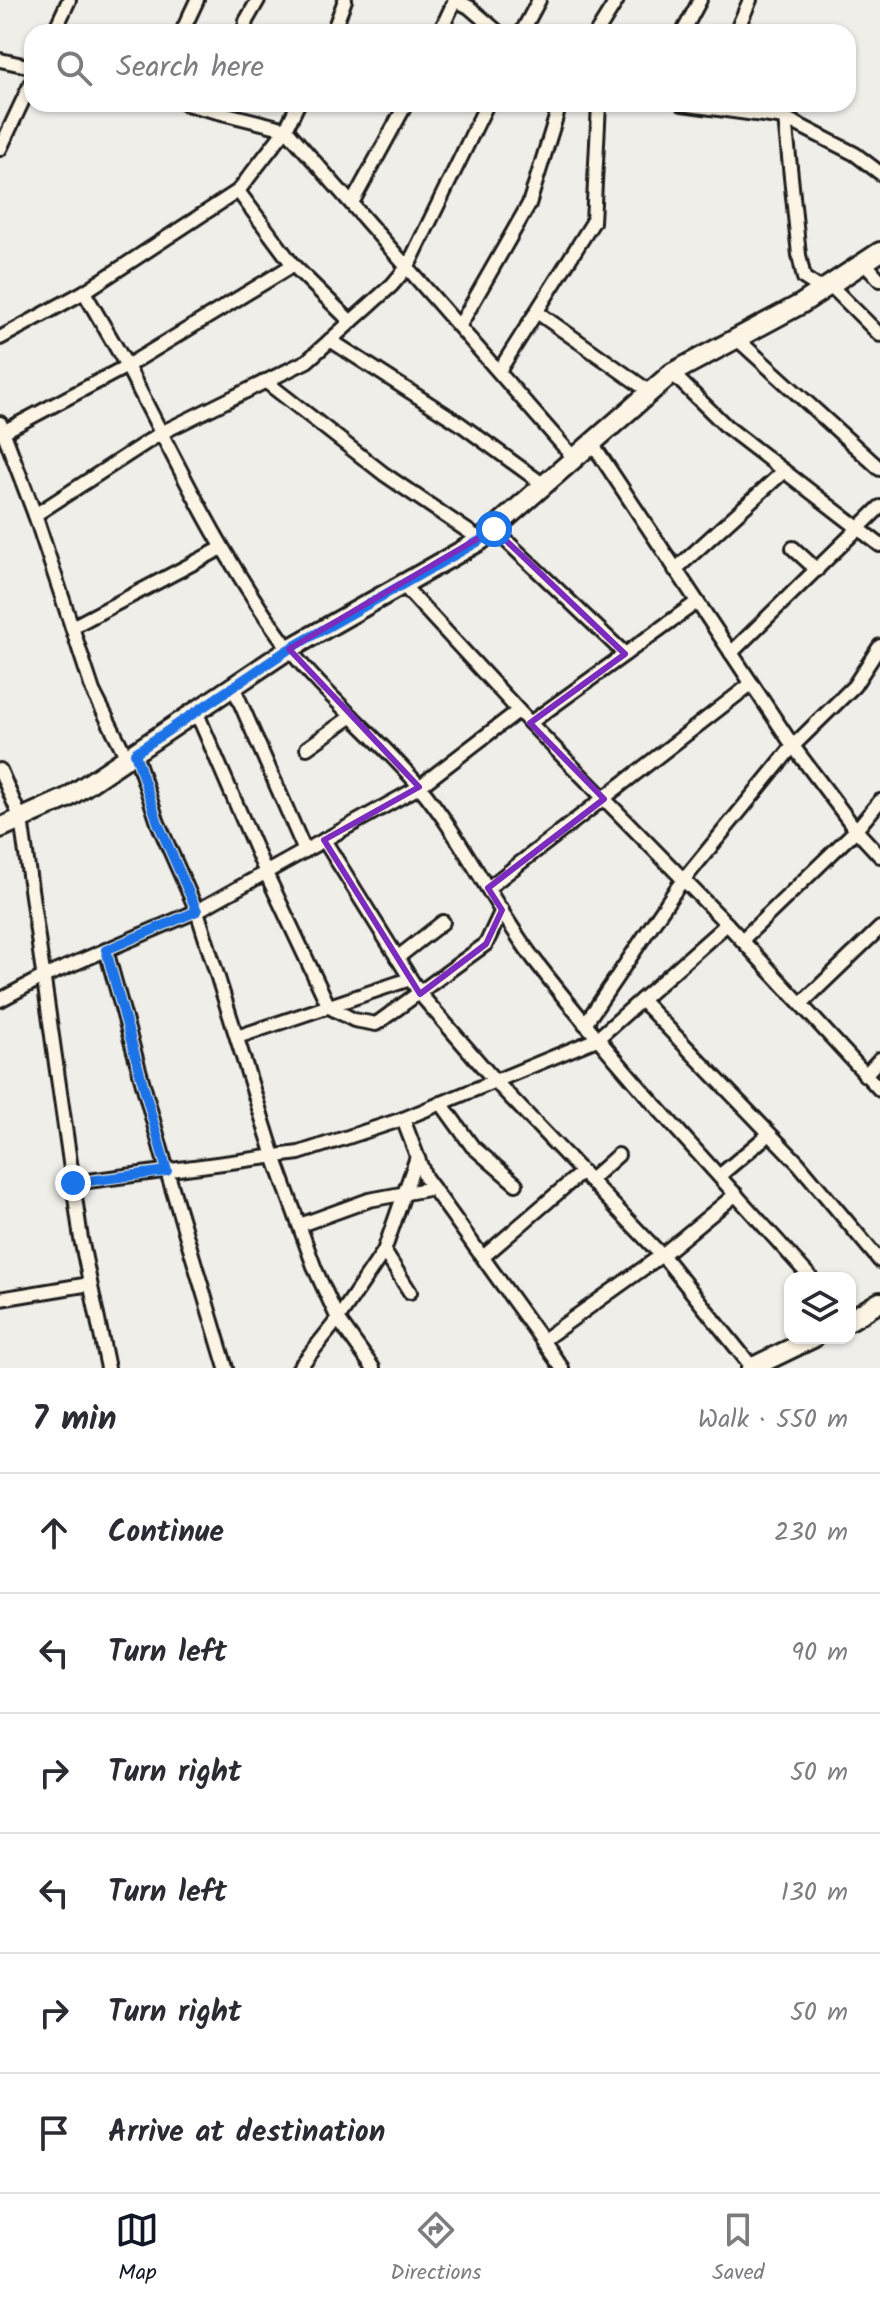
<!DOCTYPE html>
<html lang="en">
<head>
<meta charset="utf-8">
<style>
	:root { --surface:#fff; --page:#f7f7f7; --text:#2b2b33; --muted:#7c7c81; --line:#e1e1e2; --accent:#111827 }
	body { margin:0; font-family:Kalam,sans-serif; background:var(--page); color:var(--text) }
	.controls { position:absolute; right:24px; bottom:24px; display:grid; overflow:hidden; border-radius:16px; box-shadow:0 2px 6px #0004 }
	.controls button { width:72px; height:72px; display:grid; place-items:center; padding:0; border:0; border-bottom:2px solid var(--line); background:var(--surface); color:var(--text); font:40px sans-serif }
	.stop { position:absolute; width:24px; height:24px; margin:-18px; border:6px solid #1a73e8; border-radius:50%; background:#fff }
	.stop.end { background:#1a73e8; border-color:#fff; box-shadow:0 2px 8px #0008 }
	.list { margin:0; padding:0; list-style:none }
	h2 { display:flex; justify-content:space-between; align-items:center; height:104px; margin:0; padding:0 32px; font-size:34px }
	h2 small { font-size:26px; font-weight:400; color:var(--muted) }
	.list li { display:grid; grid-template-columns:52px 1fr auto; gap:24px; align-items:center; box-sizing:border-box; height:120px; padding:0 32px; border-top:2px solid var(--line) }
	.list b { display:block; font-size:30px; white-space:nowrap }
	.list em { font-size:26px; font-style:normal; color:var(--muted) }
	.icon { flex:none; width:44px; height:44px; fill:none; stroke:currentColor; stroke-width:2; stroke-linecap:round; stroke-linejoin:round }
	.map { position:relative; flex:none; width:880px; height:1368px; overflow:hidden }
	.search { position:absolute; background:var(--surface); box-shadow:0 2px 6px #0004; left:24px; right:24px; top:24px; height:88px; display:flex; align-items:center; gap:20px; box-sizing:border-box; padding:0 28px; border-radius:24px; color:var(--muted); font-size:30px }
	.sheet { height:824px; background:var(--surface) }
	nav { display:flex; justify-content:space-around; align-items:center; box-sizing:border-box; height:112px; border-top:2px solid var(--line); background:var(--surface); font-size:22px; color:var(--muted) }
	nav a { display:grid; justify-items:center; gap:4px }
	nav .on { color:var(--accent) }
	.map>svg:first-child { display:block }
</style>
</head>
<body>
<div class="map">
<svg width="880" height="1368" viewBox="0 0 880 1368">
	<rect width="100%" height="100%" fill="#f0eee9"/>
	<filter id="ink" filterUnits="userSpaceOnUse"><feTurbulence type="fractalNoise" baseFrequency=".0125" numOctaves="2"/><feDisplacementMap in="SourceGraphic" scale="16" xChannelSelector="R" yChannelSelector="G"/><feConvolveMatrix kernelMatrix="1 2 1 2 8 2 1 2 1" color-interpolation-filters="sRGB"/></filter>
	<g filter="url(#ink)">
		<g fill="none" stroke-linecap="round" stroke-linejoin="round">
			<g stroke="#1c1c1c" stroke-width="18">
				<g id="street">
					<path d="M 455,0 L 469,7 L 498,32"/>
					<path d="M 54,32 L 69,0"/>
					<path d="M 182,32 L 197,0"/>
					<path d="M 244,32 L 246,21 L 258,0"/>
					<path d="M 333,32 L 345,0"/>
					<path d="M 440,32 L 455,0"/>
					<path d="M 522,32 L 539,0"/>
					<path d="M 597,32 L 617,0"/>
					<path d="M 683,32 L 700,0"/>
					<path d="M 736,32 L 750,0"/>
					<path d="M 0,60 L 32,67"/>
					<path d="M 186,104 L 286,129 L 574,458"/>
					<path d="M 682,104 L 785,118 L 855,154 L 880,173"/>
					<path d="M 785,118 L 799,255 L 804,278 L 823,290"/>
					<path d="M 0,149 L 32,81"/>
					<path d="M 238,191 L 293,265 L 351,322"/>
					<path d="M 352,203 L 406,104"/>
					<path d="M 864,262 L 880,280"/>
					<path d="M 830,285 L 880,335"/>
					<path d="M 84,292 L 127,366 L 293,265"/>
					<path d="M 537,312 L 650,392"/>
					<path d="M 460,325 L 529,204 L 560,104"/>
					<path d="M 0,338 L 84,292 L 238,191 L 286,129 L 298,104"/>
					<path d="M 736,338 L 880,469"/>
					<path d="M 330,340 L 459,423 L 544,485"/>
					<path d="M 499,371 L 593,222 L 599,104"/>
					<path d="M 672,373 L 727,427 L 880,545"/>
					<path d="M 265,381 L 384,474 L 481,540"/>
					<path d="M 0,423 L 35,515 L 93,691 L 127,758"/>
					<path d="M 3,432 L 127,366 C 176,461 222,559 286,645 C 325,696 378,737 419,786 C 463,839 492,903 533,958 C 619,1070 717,1173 811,1278"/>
					<path d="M 592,443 L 793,746 L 856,830 L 880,856"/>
					<path d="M 35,515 L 161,433 L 307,361 L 392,285 L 408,266 L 487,104"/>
					<path d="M 494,529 L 625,654"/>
					<path d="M 793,548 L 817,570"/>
					<path d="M 675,570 L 784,471"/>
					<path d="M 402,584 L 530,723 L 727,924 L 880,1090"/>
					<path d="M 72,627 L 222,548"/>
					<path d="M 731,653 L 880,507"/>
					<path d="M 233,686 L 305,851"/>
					<path d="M 196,711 L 266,873 L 329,1007 L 354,1020 L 376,1024 L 486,944 L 502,910"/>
					<path d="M 530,723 L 697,602"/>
					<path d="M 307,748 L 352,716"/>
					<path d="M 135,753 L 158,823 L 197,911 L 274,1156 L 315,1269 L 338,1319 L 373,1368"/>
					<path d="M 0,770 L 21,819 L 81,1239 L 108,1368"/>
					<path d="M 324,840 L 420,994 L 495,1081 L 667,1261 L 752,1367"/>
					<path d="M 488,888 L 751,684"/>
					<path d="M 742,940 L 856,830 L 880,801"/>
					<path d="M 106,950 L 167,1171 L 226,1368"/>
					<path d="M 397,958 L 443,922"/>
					<path d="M 0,1000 L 43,977 L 197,911 L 419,787 L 518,711"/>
					<path d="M 641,1000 L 798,1163 L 880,1261"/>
					<path d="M 801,1004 L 880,928"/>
					<path d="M 585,1024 L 677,888 L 793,746 L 854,686 L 880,646"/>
					<path d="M 237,1037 L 410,979"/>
					<path d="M 865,1075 L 880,1059"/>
					<path d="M 441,1103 L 472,1146 L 516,1184"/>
					<path d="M 403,1119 L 425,1177 L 562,1368"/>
					<path d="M 719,1176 L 769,1134"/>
					<path d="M 590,1180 L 618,1155"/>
					<path d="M 73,1183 L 299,1153 L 403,1119 L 597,1039 L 727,924"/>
					<path d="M 300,1225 L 369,1200 L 433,1188"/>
					<path d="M 384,1251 L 410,1292"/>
					<path d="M 483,1257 L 582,1172"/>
					<path d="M 0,1299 L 90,1284"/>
					<path d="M 543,1340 L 662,1255 L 736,1194"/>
					<path d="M 299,1368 L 338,1319 L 384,1251 L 417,1157"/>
				</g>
			</g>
			<g stroke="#1c1c1c" stroke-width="24">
				<g id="secondary">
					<path d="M 0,828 L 67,798 L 289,649 L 481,540 L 672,373 L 801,304 L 880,252"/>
					<path d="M 850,1320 L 880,1302"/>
					<path d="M 751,1368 L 813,1338"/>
				</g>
			</g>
			<use href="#street" stroke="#fcf5e5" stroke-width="12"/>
			<use href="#secondary" stroke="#fcf5e5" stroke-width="18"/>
		</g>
	</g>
	<g fill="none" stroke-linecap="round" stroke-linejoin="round" filter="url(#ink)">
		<path stroke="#1a73e8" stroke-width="10" d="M 73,1183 L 167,1171 L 106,950 L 197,911 L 158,823 L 135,753 L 289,649 L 481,540 L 494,529"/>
	</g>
	<path fill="none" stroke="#7b2cbf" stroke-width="6" stroke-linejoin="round" d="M 494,529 L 625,654 L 530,723 L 604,799 L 488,888 L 502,910 L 486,944 L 420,994 L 324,840 L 419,787 L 289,649 Z"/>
</svg>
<div class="controls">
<button><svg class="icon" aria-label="layers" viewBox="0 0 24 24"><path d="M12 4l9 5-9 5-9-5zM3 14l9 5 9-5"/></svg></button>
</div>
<div class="stop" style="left:494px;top:529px"></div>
<div class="stop end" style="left:73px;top:1183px"></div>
<div class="search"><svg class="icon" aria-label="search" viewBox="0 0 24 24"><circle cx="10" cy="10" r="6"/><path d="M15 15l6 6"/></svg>Search here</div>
</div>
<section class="sheet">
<h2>7 min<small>Walk · 550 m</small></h2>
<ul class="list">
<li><svg class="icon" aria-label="ahead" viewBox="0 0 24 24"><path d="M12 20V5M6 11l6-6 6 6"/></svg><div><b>Continue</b></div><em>230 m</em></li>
<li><svg class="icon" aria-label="left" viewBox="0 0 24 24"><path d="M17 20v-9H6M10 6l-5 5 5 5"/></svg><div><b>Turn left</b></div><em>90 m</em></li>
<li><svg class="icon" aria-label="right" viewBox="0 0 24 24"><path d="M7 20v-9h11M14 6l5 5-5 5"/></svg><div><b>Turn right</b></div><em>50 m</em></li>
<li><svg class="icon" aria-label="left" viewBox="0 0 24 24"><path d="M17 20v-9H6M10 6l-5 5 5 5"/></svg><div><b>Turn left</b></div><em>130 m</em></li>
<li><svg class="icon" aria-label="right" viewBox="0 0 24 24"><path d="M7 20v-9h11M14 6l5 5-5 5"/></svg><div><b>Turn right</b></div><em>50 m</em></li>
<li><svg class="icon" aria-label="arrive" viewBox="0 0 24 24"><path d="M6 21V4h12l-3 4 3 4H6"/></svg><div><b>Arrive at destination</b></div></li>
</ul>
</section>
<nav>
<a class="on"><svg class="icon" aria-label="map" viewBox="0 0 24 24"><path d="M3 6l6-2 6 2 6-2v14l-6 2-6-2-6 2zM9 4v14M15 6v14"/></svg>Map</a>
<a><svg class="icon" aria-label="directions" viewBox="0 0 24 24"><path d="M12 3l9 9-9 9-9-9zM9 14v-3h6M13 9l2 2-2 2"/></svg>Directions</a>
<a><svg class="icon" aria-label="saved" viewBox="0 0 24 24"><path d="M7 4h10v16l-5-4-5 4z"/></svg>Saved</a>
</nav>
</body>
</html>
